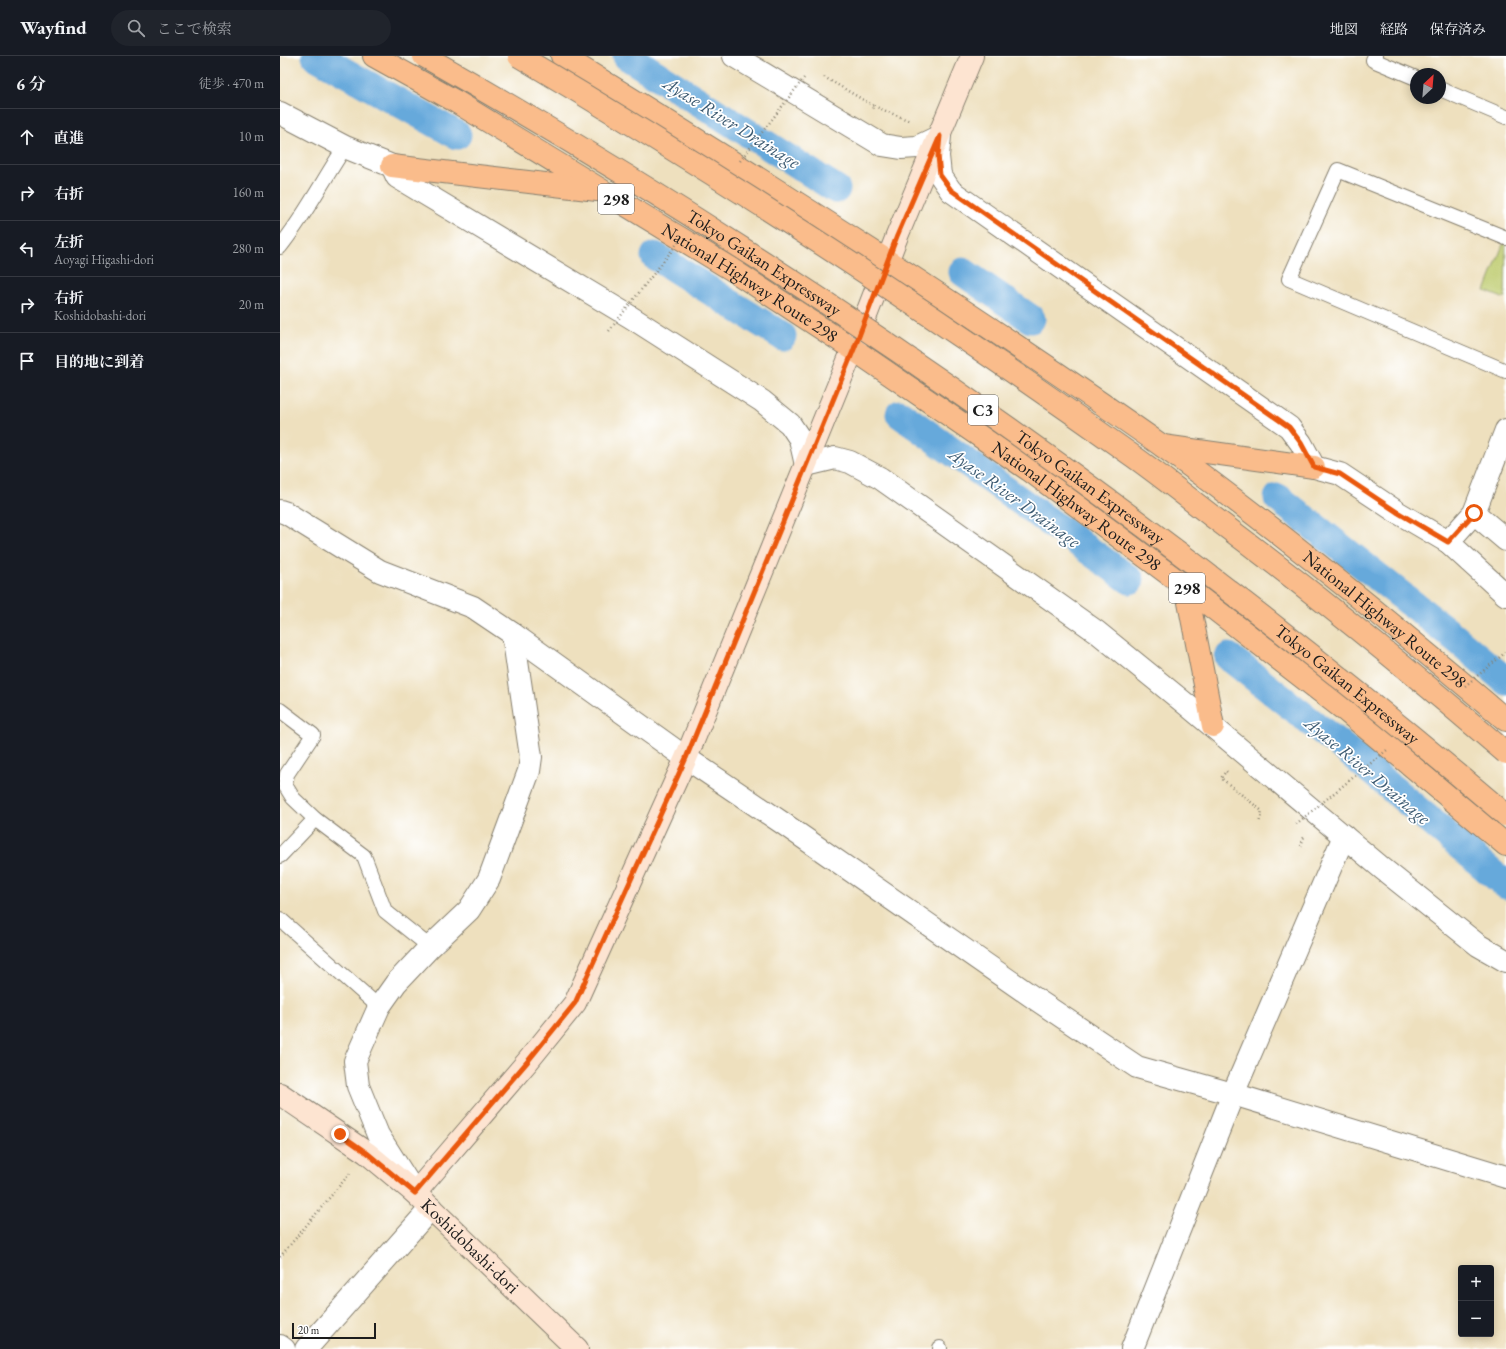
<!DOCTYPE html>
<html lang="ja">
<head>
<meta charset="utf-8">
<style>
	:root { --surface:#171b24; --page:#20242c; --text:#f1f3f6; --muted:#9ea1a6; --line:#363941 }
	body { margin:0; font-family:"EB Garamond","Noto Serif JP",serif; background:var(--page); color:var(--text) }
	.controls { position:absolute; right:12px; bottom:12px; display:grid; overflow:hidden; border-radius:4px; box-shadow:0 2px 10px #0003 }
	.controls button { width:36px; height:36px; display:grid; place-items:center; padding:0; border:0; border-bottom:1px solid var(--line); background:var(--surface); color:var(--text); font:20px sans-serif }
	.compass { position:absolute; left:1130px; top:12px; width:36px; height:36px; border-radius:50%; background:var(--surface); box-shadow:0 2px 10px #0003; rotate:26deg }
	.scale { position:absolute; left:12px; bottom:10px; width:84px; box-sizing:border-box; padding-left:4px; border:2px solid #1c1c1c; border-top:0; font-size:11px; line-height:14px; white-space:nowrap; color:#1c1c1c; -webkit-text-stroke:3px #fff; paint-order:stroke }
	.stop { position:absolute; width:12px; height:12px; margin:-9px; border:3px solid #ea580c; border-radius:50%; background:#fff }
	.stop.end { background:#ea580c; border-color:#fff; box-shadow:0 1px 4px #0008 }
	.list { margin:0; padding:0; list-style:none }
	h2 { display:flex; justify-content:space-between; align-items:center; height:52px; margin:0; padding:0 16px; font-size:17px }
	h2 small { font-size:13px; font-weight:400; color:var(--muted) }
	.list li { display:grid; grid-template-columns:26px 1fr auto; gap:12px; align-items:center; box-sizing:border-box; height:56px; padding:0 16px; border-top:1px solid var(--line) }
	.list b { display:block; font-size:15px; white-space:nowrap }
	.list p { margin:0; font-size:13px; white-space:nowrap; color:var(--muted) }
	.list em { font-size:13px; font-style:normal; color:var(--muted) }
	.icon { flex:none; width:22px; height:22px; fill:none; stroke:currentColor; stroke-width:2; stroke-linecap:round; stroke-linejoin:round }
	.map { position:relative; flex:none; width:1226px; height:1293px; overflow:hidden }
	header { display:flex; align-items:center; gap:24px; box-sizing:border-box; height:56px; padding:0 20px; background:var(--surface); border-bottom:1px solid var(--line) }
	header strong { font-size:19px }
	nav { display:flex; gap:22px; margin-inline-start:auto; font-size:14px }
	.search { width:280px; height:36px; background:var(--page); display:flex; align-items:center; gap:10px; box-sizing:border-box; padding:0 14px; border-radius:22px; color:var(--muted); font-size:15px }
	main { display:flex }
	aside { flex:1; background:var(--surface) }
	.map>svg:first-child { display:block }
</style>
</head>
<body>
<header>
<strong>Wayfind</strong>
<div class="search"><svg class="icon" aria-label="search" viewBox="0 0 24 24"><circle cx="10" cy="10" r="6"/><path d="M15 15l6 6"/></svg>ここで検索</div>
<nav><a>地図</a><a>経路</a><a>保存済み</a></nav>
</header>
<main>
<aside>
<h2>6 分<small>徒歩 · 470 m</small></h2>
<ul class="list">
<li><svg class="icon" aria-label="ahead" viewBox="0 0 24 24"><path d="M12 20V5M6 11l6-6 6 6"/></svg><div><b>直進</b></div><em>10 m</em></li>
<li><svg class="icon" aria-label="right" viewBox="0 0 24 24"><path d="M7 20v-9h11M14 6l5 5-5 5"/></svg><div><b>右折</b></div><em>160 m</em></li>
<li><svg class="icon" aria-label="left" viewBox="0 0 24 24"><path d="M17 20v-9H6M10 6l-5 5 5 5"/></svg><div><b>左折</b><p>Aoyagi Higashi-dori</p></div><em>280 m</em></li>
<li><svg class="icon" aria-label="right" viewBox="0 0 24 24"><path d="M7 20v-9h11M14 6l5 5-5 5"/></svg><div><b>右折</b><p>Koshidobashi-dori</p></div><em>20 m</em></li>
<li><svg class="icon" aria-label="arrive" viewBox="0 0 24 24"><path d="M6 21V4h12l-3 4 3 4H6"/></svg><div><b>目的地に到着</b></div></li>
</ul>
</aside>
<div class="map">
<svg width="1226" height="1293" viewBox="0 0 1226 1293">
	<rect width="100%" height="100%" fill="#fff"/>
	<filter id="ink" filterUnits="userSpaceOnUse"><feTurbulence type="fractalNoise" baseFrequency=".025" numOctaves="2"/><feDisplacementMap in="SourceGraphic" scale="8" xChannelSelector="R" yChannelSelector="G"/><feConvolveMatrix kernelMatrix="1 2 1 2 8 2 1 2 1" color-interpolation-filters="sRGB"/></filter>
	<filter id="wash" filterUnits="userSpaceOnUse"><feTurbulence type="fractalNoise" baseFrequency=".012" numOctaves="4" result="noise"/><feDisplacementMap in="SourceGraphic" scale="16" xChannelSelector="R" yChannelSelector="G"/><feGaussianBlur stdDeviation="0.9" result="paint"/><feColorMatrix in="noise" values="0 0 0 0 0 0 0 0 0 0 0 0 0 0 0 0 0 1.4 0 .05"/><feComposite in="paint" operator="in"/></filter>
	<g filter="url(#wash)">
		<rect width="100%" height="100%" fill="#eee0be"/>
		<path fill="#bdcb6d" stroke="#6c7444" d="M 1224,186 L 1226,186 L 1225,243 L 1205,235 Z"/>
		<g fill="none" stroke-linecap="round" stroke-linejoin="round">
			<g stroke="#66a9db" stroke-width="29">
				<path d="M 36,0 L 177,79"/>
				<path d="M 347,0 L 556,133"/>
				<path d="M 375,200 L 502,280"/>
				<path d="M 683,216 L 751,263"/>
				<path d="M 620,358 L 850,524"/>
				<path d="M 998,442 L 1174,581 L 1226,625"/>
				<path d="M 949,601 L 1069,696 L 1226,829"/>
			</g>
		</g>
	</g>
	<g filter="url(#ink)">
		<g fill="none" stroke-linecap="round" stroke-linejoin="round">
			<g stroke="#857e6d" stroke-width="16">
				<g id="lane">
					<path d="M 1095,0 L 1093,4 L 1136,22"/>
					<path d="M 1160,33 L 1226,61"/>
					<path d="M 1226,182 L 1058,114 L 1009,223 L 1226,315"/>
					<path d="M 0,191 C 25,160 43,124 65,91"/>
					<path d="M 0,654 L 33,679 L 7,718 L 5,729 L 13,742 L 35,763 L 84,800 L 105,855 L 150,891"/>
					<path d="M 0,800 L 35,763"/>
					<path d="M 0,863 L 99,951"/>
					<path d="M 660,1293 L 660,1292"/>
				</g>
			</g>
			<g stroke="#857e6d" stroke-width="24">
				<g id="street">
					<path d="M 454,0 L 602,89 L 621,92 L 637,91 L 660,80 L 658,100 L 660,119 L 671,135 L 1009,371 L 1021,387 L 1034,411 L 1060,418 L 1117,456 L 1168,486 L 1226,539"/>
					<path d="M 0,57 L 65,91 L 112,110 L 117,121 L 349,260 L 482,345 L 510,368 L 520,383 L 526,409 L 555,402 L 570,406 L 600,422 L 817,576 L 907,649 L 1103,813 L 1198,889 L 1226,905"/>
					<path d="M 0,455 L 6,457 L 100,515 L 193,551 L 233,578 L 406,702 L 501,766 L 757,944 L 857,1011 L 953,1038 L 1226,1121"/>
					<path d="M 1194,457 L 1226,484"/>
					<path d="M 1168,486 L 1194,457 L 1226,374"/>
					<path d="M 131,1131 L 98,1079 L 78,1030 L 75,1005 L 99,951 L 116,927 L 150,891 L 189,854 L 209,823 L 249,715 L 251,701 L 233,578"/>
					<path d="M 0,1290 L 4,1293"/>
					<path d="M 26,1293 L 151,1152"/>
					<path d="M 852,1293 L 953,1038 L 1064,780"/>
				</g>
			</g>
			<g stroke="#857e6d" stroke-width="24">
				<g id="secondary">
					<path id="s1" d="M 0,1038 L 87,1097 L 135,1137 L 297,1293"/>
					<path d="M 135,1137 L 248,1005 L 295,947 L 406,702 L 573,293 L 617,180 L 692,0"/>
				</g>
			</g>
			<g stroke="#857e6d" stroke-width="24">
				<g id="highway">
					<path id="s2" d="M 94,0 L 175,45 L 451,213 L 573,293 L 749,414 L 906,531 L 1066,655 L 1226,789"/>
					<path id="s3" d="M 282,0 C 399,72 515,145 631,220 C 715,275 799,331 881,389 C 1000,475 1114,569 1226,664"/>
					<path d="M 112,110 L 317,134"/>
					<path d="M 883,390 L 1034,411"/>
					<path d="M 906,531 L 933,670"/>
				</g>
			</g>
			<g stroke="#857e6d" stroke-width="2.5" stroke-dasharray="1 3" stroke-linecap="butt">
				<path d="M 544,21 L 594,50 L 592,53"/>
				<path d="M 594,50 L 630,65"/>
				<path d="M 947,716 L 946,715 L 941,722 L 982,755 L 979,768"/>
				<path d="M 1021,790 L 1024,781"/>
				<path d="M 0,1201 L 71,1116"/>
			</g>
			<use href="#lane" stroke="#fff" stroke-width="14"/>
			<use href="#street" stroke="#fff" stroke-width="22"/>
			<use href="#secondary" stroke="#fde4d1" stroke-width="22"/>
			<use href="#highway" stroke="#fabc8b" stroke-width="22"/>
			<g stroke="#857e6d" stroke-width="24" stroke-linecap="butt">
				<g id="highway-bridge">
					<path id="s4" d="M 144,0 C 528,218 890,473 1226,759"/>
					<path d="M 239,0 C 448,124 652,257 850,398 C 880,419 908,442 937,464 C 1036,538 1132,616 1226,697"/>
				</g>
			</g>
			<g stroke="#857e6d" stroke-width="2.5" stroke-dasharray="1 3" stroke-linecap="butt">
				<path d="M 460,105 L 524,22"/>
				<path d="M 329,275 L 400,184"/>
				<path d="M 1185,630 L 1226,596"/>
				<path d="M 1016,768 L 1107,694"/>
			</g>
			<use href="#highway-bridge" stroke="#fabc8b" stroke-width="22"/>
		</g>
	</g>
	<g fill="none" stroke-linecap="round" stroke-linejoin="round" filter="url(#ink)">
		<path stroke="#ea580c" stroke-width="5" d="M 60,1078 L 87,1097 L 135,1137 L 248,1005 L 295,947 L 406,702 L 574,293 L 617,180 L 660,80 L 658,100 L 660,119 L 671,134 L 1009,371 L 1021,387 L 1034,411 L 1060,418 L 1117,456 L 1168,486 L 1194,457"/>
	</g>
	<g text-anchor="middle" stroke-width="3.5" stroke-linejoin="round" paint-order="stroke">
		<g fill="#fff" stroke="#606060" stroke-width="1">
			<rect x="318" y="128" width="36" height="30" rx="3"/>
			<rect x="688" y="339" width="30" height="30" rx="3"/>
			<rect x="889" y="517" width="36" height="30" rx="3"/>
		</g>
		<g font-size="17" font-weight="bold" fill="#1c1c1c">
			<text x="336" y="149">298</text>
			<text x="703" y="360">C3</text>
			<text x="907" y="538">298</text>
		</g>
		<g font-size="18" fill="#1c1c1c" stroke="#fff">
			<text dy="6" stroke="none"><textPath href="#s4" startOffset="398">Tokyo Gaikan Expressway</textPath></text>
			<text dy="6" stroke="none"><textPath href="#s2" startOffset="439">National Highway Route 298</textPath></text>
			<text dy="6" stroke="none"><textPath href="#s4" startOffset="794">Tokyo Gaikan Expressway</textPath></text>
			<text dy="6" stroke="none"><textPath href="#s2" startOffset="835">National Highway Route 298</textPath></text>
			<text dy="6" stroke="none"><textPath href="#s3" startOffset="998">National Highway Route 298</textPath></text>
			<text dy="6" stroke="none"><textPath href="#s4" startOffset="1118">Tokyo Gaikan Expressway</textPath></text>
			<text dy="6" stroke="none"><textPath href="#s1" startOffset="244">Koshidobashi-dori</textPath></text>
		</g>
		<g font-size="19" font-style="italic" fill="#3d5b72" stroke="#fff">
			<text transform="translate(452 66) rotate(32)" y="7">Ayase River Drainage</text>
			<text transform="translate(735 441) rotate(36)" y="7">Ayase River Drainage</text>
			<text transform="translate(1088 714) rotate(40)" y="7">Ayase River Drainage</text>
		</g>
	</g>
</svg>
<div class="controls">
<button>+</button>
<button>−</button>
</div>
<svg class="compass" viewBox="-18 -18 36 36"><path d="M0-13l5 13h-10z" fill="#e53935"/><path d="M0 13l5-13h-10z" fill="#9ea1a6"/></svg>
<div class="scale">20 m</div>
<div class="stop" style="left:1194px;top:457px"></div>
<div class="stop end" style="left:60px;top:1078px"></div>
</div>
</main>
</body>
</html>
